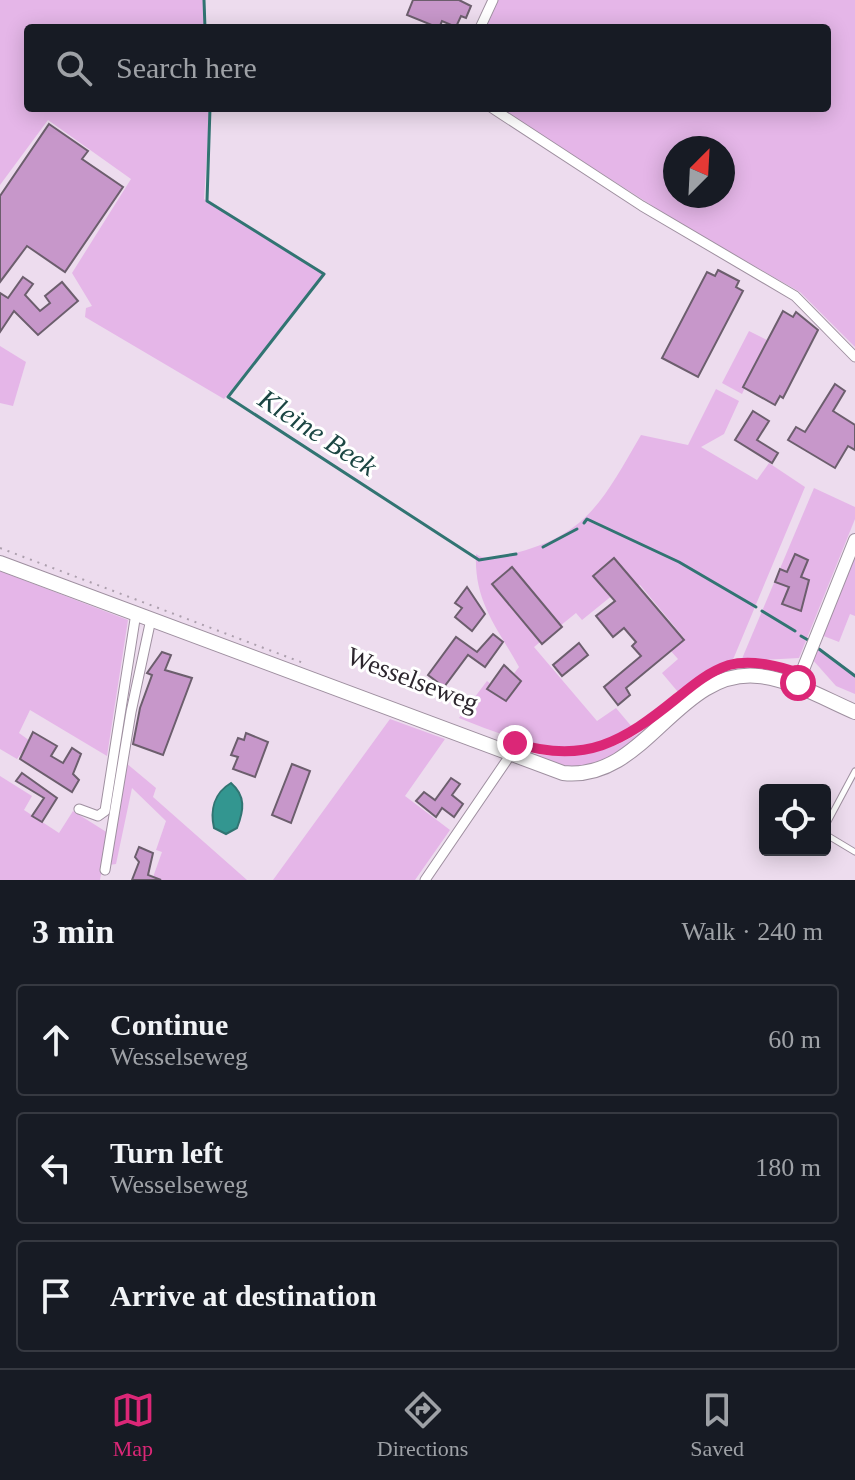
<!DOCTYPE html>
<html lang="en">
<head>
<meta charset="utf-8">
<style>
	:root { --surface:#171b24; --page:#20242c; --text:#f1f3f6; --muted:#9ea1a6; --line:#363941; --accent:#db2777 }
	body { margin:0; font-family:"Times New Roman",serif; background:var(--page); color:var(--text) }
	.controls { position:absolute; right:24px; bottom:24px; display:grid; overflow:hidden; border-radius:8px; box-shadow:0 4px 20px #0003 }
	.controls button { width:72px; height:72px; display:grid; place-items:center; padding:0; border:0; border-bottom:2px solid var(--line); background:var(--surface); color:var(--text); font:40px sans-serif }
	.compass { position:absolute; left:663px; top:136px; width:72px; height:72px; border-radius:50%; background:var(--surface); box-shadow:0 4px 20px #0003; rotate:24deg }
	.stop { position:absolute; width:24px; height:24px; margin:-18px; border:6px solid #db2777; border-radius:50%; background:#fff }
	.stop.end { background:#db2777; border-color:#fff; box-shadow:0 2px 8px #0008 }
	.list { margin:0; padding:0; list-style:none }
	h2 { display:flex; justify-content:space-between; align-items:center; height:104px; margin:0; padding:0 32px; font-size:34px }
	h2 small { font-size:26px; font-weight:400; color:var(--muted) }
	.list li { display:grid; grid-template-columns:52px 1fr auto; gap:24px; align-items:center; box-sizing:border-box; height:112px; margin:0 16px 16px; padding:0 16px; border:2px solid var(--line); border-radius:8px }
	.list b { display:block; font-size:30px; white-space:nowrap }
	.list p { margin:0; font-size:26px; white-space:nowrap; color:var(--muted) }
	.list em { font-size:26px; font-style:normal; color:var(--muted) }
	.icon { flex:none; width:44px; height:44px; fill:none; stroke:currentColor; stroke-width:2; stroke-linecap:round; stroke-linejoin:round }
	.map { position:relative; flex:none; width:855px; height:880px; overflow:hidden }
	.search { position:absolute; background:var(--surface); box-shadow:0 4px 20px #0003; left:24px; right:24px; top:24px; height:88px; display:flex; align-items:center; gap:20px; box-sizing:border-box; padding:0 28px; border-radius:8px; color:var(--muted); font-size:30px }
	.sheet { height:488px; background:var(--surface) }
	nav { display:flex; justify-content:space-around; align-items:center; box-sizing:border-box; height:112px; border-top:2px solid var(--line); background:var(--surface); font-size:22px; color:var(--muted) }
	nav a { display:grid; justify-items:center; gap:4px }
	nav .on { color:var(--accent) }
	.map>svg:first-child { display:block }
</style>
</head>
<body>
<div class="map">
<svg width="855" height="880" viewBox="0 0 855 880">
	<rect width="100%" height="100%" fill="#eddcee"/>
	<g fill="#e5b6e8" fill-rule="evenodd">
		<path d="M 0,0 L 205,0 L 206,28 L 28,28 L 28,108 L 210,108 L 204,199 L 326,274 L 224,399 L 85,317 L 86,308 L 92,306 L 72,273 L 131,179 L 48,120 L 0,185 Z"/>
		<path d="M 495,0 L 855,0 L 855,347 L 800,292 L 684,226 L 499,108 L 827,108 L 827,28 L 483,28 ZM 675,148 L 723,148 L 723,196 L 675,196 Z"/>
		<path d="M 749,331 L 767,340 L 742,394 L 722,383 Z"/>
		<path d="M 0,346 L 26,362 L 13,406 L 0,403 Z"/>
		<path d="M 716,389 L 739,401 L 724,434 L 701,447 L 757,480 L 769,463 L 805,487 L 732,662 L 714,668 L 678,692 L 662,673 L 678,659 L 670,650 L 684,638 L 640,585 L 625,596 L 619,590 L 582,620 L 576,613 L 534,647 L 597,721 L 616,708 L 632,727 C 575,766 515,740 459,718 L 487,681 L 500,691 L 519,667 C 497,627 474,602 476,554 C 487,562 499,556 511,554 C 588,536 604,498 641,435 L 688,445 Z"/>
		<path d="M 814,488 L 855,507 L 855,519 L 799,658 L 741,661 Z"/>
		<path d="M 855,549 L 855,616 L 850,614 L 839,642 L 821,635 Z"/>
		<path d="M 0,571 L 128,620 L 107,756 L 30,710 L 19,733 L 30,741 L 17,759 L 0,749 Z"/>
		<path d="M 817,647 L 855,674 L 855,694 L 836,686 L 812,659 Z"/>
		<path d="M 661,718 L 611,758 L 573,770 L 517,752 C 577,761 612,755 661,718 Z"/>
		<path d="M 390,719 L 445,739 L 405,796 L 450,830 L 415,880 L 273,880 Z"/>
		<path d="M 126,763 L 156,788 L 153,797 L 247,880 L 152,880 L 162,852 L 156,850 L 166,821 L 132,788 L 116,864 L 109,865 Z"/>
		<path d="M 0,776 L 32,796 L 24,810 L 59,833 L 73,811 L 108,833 L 100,880 L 0,880 Z"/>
	</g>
	<path fill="#339690" stroke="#317472" stroke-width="2" d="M 231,783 C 246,796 244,810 237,828 L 226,834 L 214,828 C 210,810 214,793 231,783 Z"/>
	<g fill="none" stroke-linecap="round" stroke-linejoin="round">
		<g stroke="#317472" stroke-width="3">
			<path d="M 204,0 L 205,28"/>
			<path d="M 210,108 L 207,201 L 324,274 L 228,397 L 479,560 L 516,554"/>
			<path d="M 584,523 L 587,519 L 679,562 L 756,607"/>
			<path d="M 543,547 L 577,529"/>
			<path d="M 762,611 L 795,631"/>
			<path d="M 801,636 L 808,640"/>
			<path d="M 819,649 L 855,676"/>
		</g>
	</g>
	<g fill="#c797ca" stroke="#6c5e6d" stroke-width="2">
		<path d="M 413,0 L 459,0 L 471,6 L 466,18 L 461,16 L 456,27 L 442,21 L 439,28 L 407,15 Z"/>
		<path d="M 49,124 L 88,151 L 82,159 L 123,187 L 65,272 L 27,246 L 0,282 L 0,196 Z"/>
		<path d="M 718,270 L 739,281 L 736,287 L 743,291 L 698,377 L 662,358 L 707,272 L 715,276 Z"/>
		<path d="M 23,277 L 33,284 L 25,295 L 40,311 L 50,303 L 45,296 L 62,282 L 78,301 L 38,335 L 14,311 L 0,332 L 0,293 L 8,298 Z"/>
		<path d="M 783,311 L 793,317 L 796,312 L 818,330 L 783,398 L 780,396 L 775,405 L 743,387 Z"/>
		<path d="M 835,384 L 845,391 L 833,411 L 855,425 L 855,450 L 848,446 L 835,468 L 788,440 L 796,427 L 805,432 Z"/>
		<path d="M 753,411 L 769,421 L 757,440 L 778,453 L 772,463 L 735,440 Z"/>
		<path d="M 795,554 L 808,560 L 801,577 L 809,580 L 801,611 L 782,604 L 789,587 L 775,582 L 780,569 L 787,572 Z"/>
		<path d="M 614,558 L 684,640 L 626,688 L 630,695 L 618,705 L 604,687 L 641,656 L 632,646 L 636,642 L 624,628 L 613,637 L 596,616 L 615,601 L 593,576 Z"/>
		<path d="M 512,567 L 562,627 L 542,644 L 492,584 Z"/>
		<path d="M 467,587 L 485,614 L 472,631 L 455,617 L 462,608 L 455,603 Z"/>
		<path d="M 493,634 L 503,642 L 485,667 L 468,655 L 444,687 L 428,675 L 456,637 L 477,652 Z"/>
		<path d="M 579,643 L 588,655 L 562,676 L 553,665 Z"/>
		<path d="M 162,652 L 171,655 L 165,670 L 192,678 L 163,755 L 133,744 L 140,708 L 152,675 L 147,673 Z"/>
		<path d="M 504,665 L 521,681 L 506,701 L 487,689 Z"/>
		<path d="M 33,732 L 57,746 L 51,756 L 63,763 L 72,748 L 81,754 L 73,774 L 79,780 L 72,792 L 20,759 Z"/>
		<path d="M 246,733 L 268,742 L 255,777 L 233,769 L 238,757 L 231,755 L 238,738 L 244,740 Z"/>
		<path d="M 292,764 L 310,771 L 291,823 L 272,815 Z"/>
		<path d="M 22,773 L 57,798 L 42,822 L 32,816 L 44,798 L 16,781 Z"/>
		<path d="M 451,778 L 460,784 L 452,795 L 463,804 L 454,817 L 442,808 L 436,817 L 416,801 L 424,792 L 435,800 Z"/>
		<path d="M 139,847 L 153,853 L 148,875 L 161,880 L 132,880 L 139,862 L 135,857 Z"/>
	</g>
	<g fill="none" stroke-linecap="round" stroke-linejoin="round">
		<g stroke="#9f90a0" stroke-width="7">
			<g id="service">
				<path d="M 825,827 L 855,771"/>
				<path d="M 825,834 L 855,852"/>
			</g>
		</g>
		<g stroke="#9f90a0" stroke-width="11">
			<g id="minor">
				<path d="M 480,28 L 493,0"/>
				<path d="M 492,108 L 642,206 L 795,296 L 855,357"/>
				<path d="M 79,809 L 98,816 L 105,811 L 136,613"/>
				<path d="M 105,870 L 131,712 L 151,619"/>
				<path d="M 425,880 L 511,754"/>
			</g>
		</g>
		<g stroke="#9f90a0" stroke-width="14">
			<path id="tertiary" d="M 796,687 L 855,540"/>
		</g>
		<g stroke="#9f90a0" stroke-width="16">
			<path id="secondary" d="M 0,563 L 563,773 C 646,782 677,668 758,676 C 791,679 825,699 855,712"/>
		</g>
		<g stroke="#ac9fad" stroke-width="2" stroke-dasharray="2 6" stroke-linecap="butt">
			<path d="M 0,548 L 306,664"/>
			<path d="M 727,666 L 748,664"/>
			<path d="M 770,666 L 791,670"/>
			<path d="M 705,676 L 721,669"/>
			<path d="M 537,750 C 573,754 606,750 637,730"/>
		</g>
		<use href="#service" stroke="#fff" stroke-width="5"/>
		<use href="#minor" stroke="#fff" stroke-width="9"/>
		<use href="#tertiary" stroke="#fff" stroke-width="12"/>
		<use href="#secondary" stroke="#fff" stroke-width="14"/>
	</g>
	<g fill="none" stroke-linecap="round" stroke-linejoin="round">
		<path stroke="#db2777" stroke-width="10" d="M 515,743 C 585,765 623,742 677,698 C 693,685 708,672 729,665 C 751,659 780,666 801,674 L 798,683"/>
	</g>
	<g text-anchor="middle" stroke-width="6" stroke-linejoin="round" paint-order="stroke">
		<g font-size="26" fill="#2c262d" stroke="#fff">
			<text transform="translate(413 679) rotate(21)" y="9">Wesselseweg</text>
		</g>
		<g font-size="28" font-style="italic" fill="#1b4643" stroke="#fff">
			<text transform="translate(318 432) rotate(33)" y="10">Kleine Beek</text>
		</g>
	</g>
</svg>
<div class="controls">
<button><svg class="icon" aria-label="locate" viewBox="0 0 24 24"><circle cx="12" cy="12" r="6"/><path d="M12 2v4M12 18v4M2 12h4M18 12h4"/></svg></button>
</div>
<svg class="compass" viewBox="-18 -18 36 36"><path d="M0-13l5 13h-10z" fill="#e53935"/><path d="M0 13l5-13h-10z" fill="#9ea1a6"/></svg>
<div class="stop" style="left:798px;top:683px"></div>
<div class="stop end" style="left:515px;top:743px"></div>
<div class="search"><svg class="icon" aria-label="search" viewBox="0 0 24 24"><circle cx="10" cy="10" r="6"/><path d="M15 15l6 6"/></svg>Search here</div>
</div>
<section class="sheet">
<h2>3 min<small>Walk · 240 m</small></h2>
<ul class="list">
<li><svg class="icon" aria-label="ahead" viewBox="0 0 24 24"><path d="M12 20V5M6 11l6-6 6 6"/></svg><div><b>Continue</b><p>Wesselseweg</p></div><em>60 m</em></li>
<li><svg class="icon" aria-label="left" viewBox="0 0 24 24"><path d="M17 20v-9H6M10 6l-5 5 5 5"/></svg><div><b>Turn left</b><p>Wesselseweg</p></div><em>180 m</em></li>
<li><svg class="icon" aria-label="arrive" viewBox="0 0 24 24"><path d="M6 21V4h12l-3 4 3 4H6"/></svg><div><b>Arrive at destination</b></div></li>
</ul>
</section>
<nav>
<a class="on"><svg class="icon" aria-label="map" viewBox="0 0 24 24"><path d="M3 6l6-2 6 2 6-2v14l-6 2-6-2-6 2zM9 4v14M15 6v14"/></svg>Map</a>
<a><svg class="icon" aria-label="directions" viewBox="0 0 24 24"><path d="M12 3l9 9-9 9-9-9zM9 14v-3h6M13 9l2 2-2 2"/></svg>Directions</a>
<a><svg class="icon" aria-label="saved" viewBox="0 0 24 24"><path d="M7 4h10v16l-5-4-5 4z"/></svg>Saved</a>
</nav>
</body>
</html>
